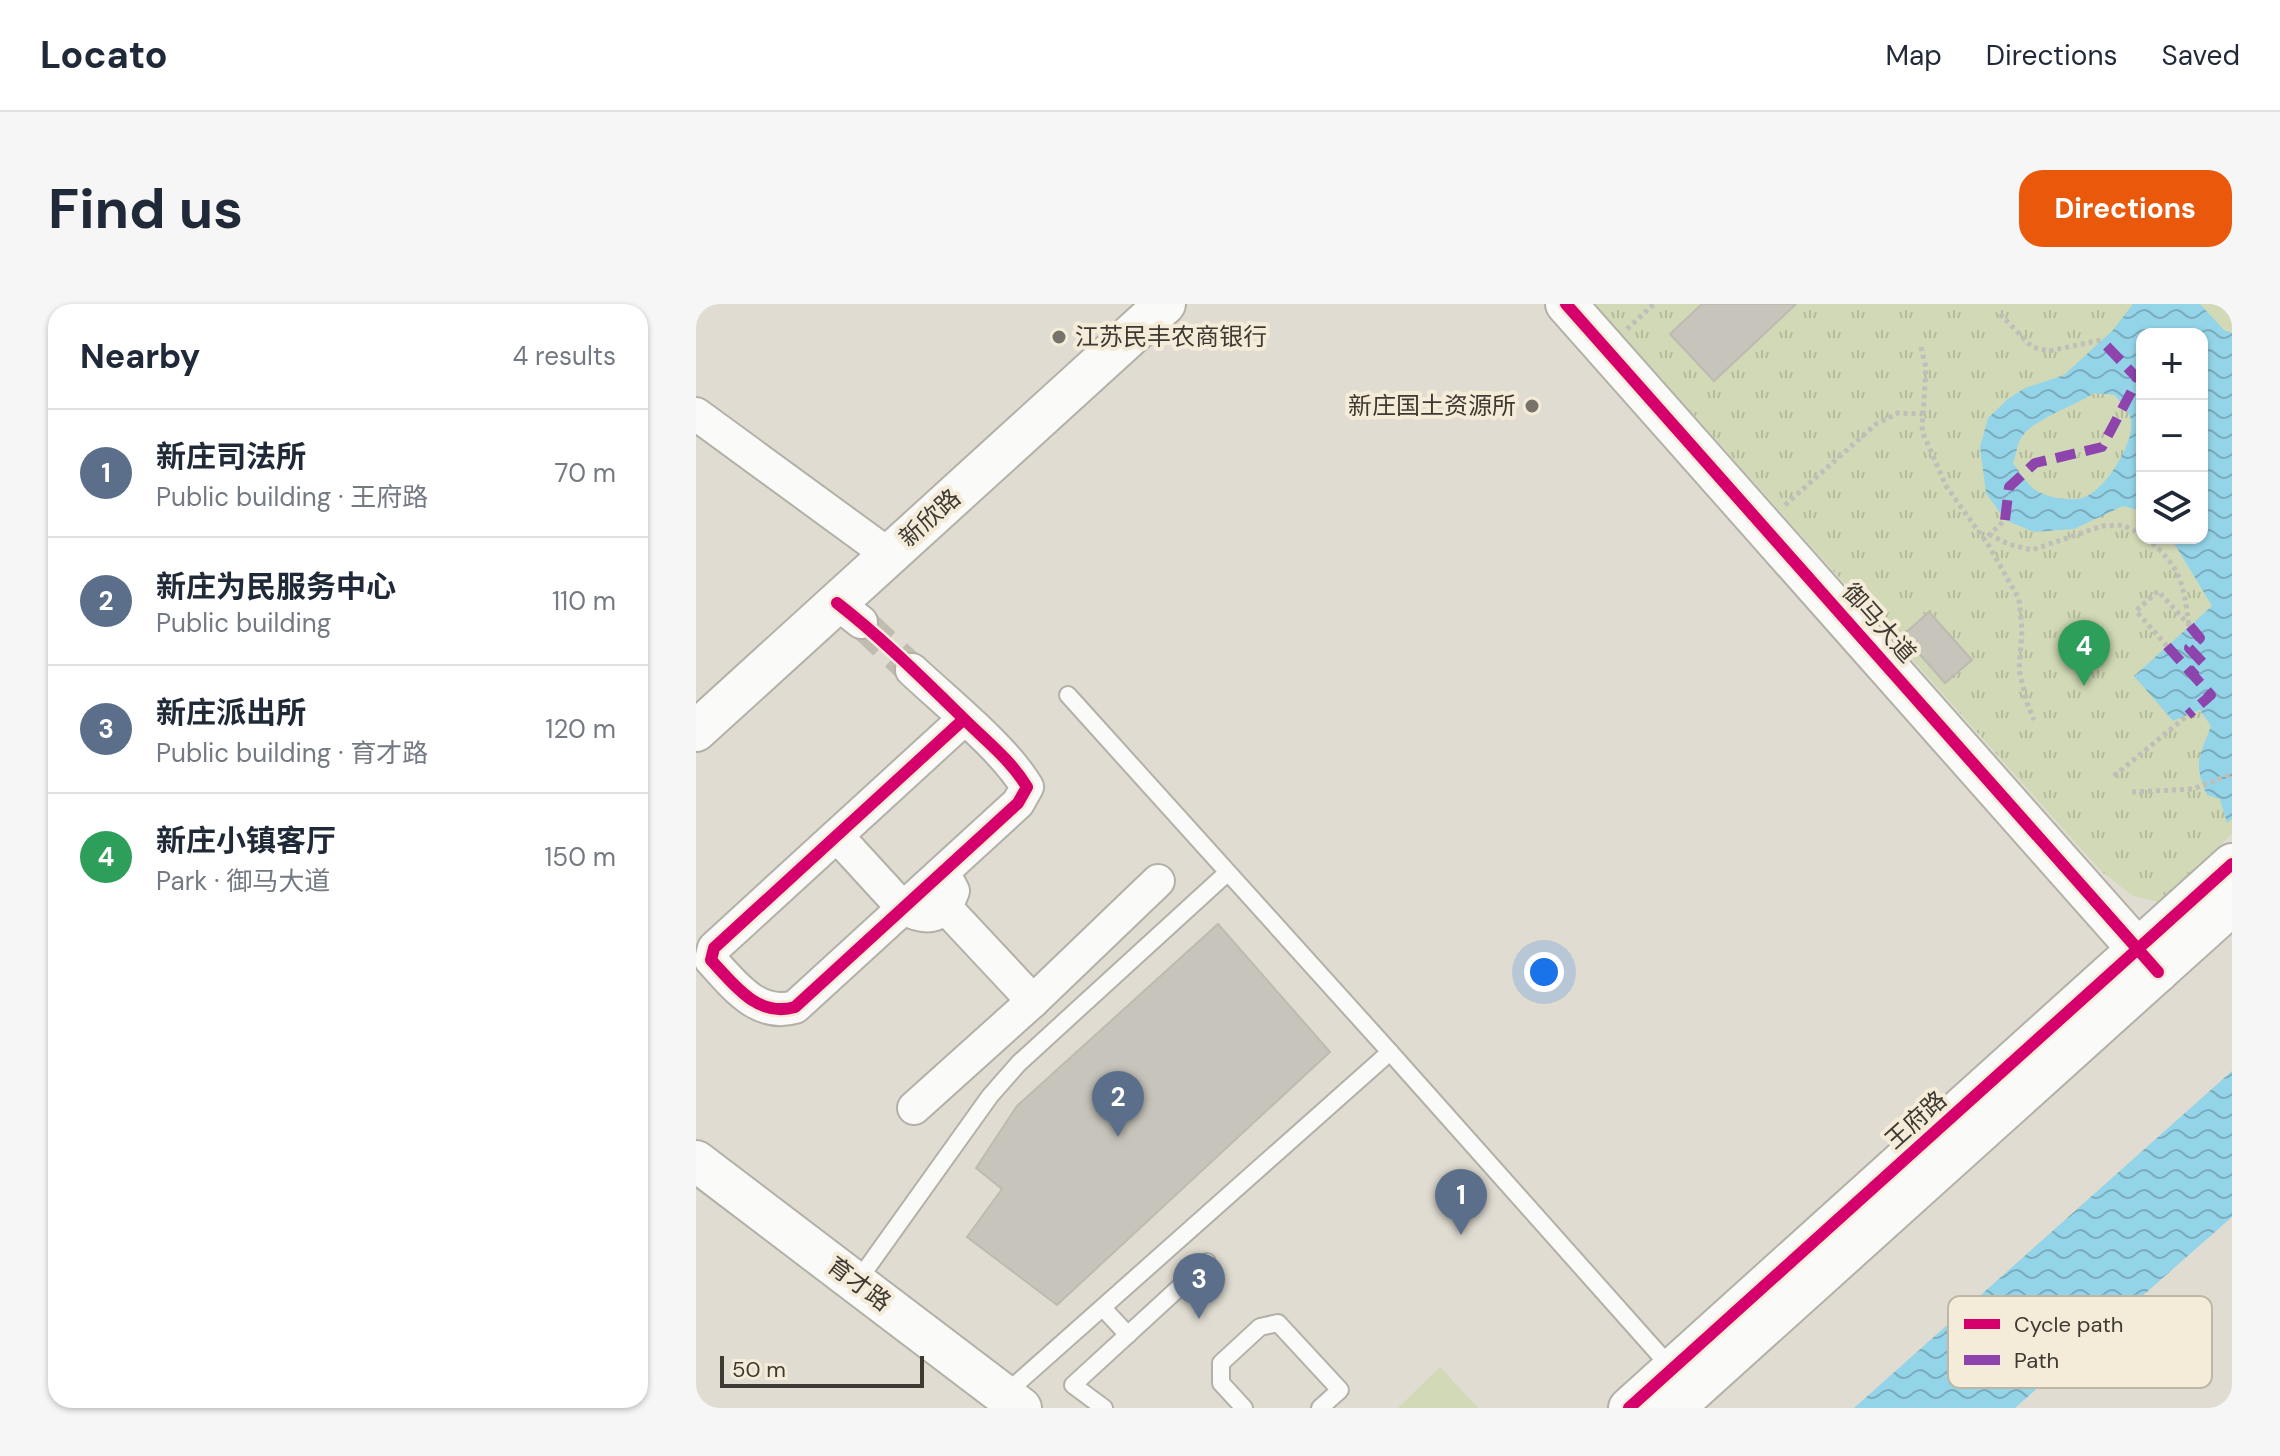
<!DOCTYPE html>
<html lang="en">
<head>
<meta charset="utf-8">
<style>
	:root { --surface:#fff; --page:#f6f6f7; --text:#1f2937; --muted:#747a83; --line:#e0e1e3; --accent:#ea580c }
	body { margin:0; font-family:"DM Sans","Noto Sans SC",sans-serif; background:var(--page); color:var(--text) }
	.controls { position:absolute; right:24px; top:24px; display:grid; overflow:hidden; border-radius:16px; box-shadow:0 2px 6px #0004 }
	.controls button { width:72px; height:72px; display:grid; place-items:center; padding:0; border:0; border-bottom:2px solid var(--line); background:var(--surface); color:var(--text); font:40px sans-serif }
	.scale { position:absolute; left:24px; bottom:20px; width:204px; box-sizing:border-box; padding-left:8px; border:4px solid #3e3a33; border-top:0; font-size:22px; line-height:28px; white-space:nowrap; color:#3e3a33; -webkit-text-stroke:6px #f4ecd8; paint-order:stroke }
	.you { position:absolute; left:848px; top:668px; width:28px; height:28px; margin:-20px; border:6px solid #fff; border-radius:50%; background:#1a73e8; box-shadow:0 0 0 12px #1a73e833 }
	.badge { display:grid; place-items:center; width:52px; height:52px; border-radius:50%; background:var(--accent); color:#fff; font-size:26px; font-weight:700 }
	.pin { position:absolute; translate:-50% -66px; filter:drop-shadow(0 2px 4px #0008) }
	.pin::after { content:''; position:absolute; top:42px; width:28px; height:24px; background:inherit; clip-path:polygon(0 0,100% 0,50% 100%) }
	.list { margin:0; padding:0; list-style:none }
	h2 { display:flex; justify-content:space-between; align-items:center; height:104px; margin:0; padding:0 32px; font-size:34px }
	h2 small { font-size:26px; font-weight:400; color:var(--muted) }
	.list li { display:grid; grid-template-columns:52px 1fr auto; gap:24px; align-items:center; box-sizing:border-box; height:128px; padding:0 32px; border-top:2px solid var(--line) }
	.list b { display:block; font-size:30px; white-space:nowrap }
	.list p { margin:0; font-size:26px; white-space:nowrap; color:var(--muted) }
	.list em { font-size:26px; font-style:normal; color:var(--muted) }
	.icon { flex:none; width:44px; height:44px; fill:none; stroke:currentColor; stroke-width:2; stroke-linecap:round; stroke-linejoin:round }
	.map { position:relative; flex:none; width:1536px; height:1104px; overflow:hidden; border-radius:24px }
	header { display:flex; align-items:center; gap:48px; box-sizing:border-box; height:112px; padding:0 40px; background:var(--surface); border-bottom:2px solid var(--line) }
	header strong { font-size:38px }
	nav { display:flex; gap:44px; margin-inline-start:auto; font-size:28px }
	.intro { display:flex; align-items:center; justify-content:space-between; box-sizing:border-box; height:192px; padding:0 48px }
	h1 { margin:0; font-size:56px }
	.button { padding:20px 36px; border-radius:24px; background:var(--accent); color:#fff; font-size:28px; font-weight:700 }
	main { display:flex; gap:48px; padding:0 48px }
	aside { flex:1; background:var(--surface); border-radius:24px; box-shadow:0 2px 6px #0004 }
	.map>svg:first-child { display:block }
</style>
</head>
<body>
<header>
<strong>Locato</strong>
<nav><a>Map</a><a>Directions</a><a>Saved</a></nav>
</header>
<div class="intro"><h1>Find us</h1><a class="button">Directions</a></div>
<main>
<aside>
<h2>Nearby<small>4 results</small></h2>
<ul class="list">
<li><span class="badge" style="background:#5c6f8a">1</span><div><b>新庄司法所</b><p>Public building · 王府路</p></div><em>70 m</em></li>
<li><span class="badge" style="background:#5c6f8a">2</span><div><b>新庄为民服务中心</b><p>Public building</p></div><em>110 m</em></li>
<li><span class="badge" style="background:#5c6f8a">3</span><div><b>新庄派出所</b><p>Public building · 育才路</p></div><em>120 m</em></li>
<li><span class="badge" style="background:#2e9e5b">4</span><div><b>新庄小镇客厅</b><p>Park · 御马大道</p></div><em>150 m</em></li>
</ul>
</aside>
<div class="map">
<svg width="1536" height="1104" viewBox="0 0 1536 1104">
	<defs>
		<pattern id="park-tufts" width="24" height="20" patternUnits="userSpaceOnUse" patternTransform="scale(2)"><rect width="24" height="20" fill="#d1d9b6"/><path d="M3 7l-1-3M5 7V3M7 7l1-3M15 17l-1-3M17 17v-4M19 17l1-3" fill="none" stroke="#b4bb9d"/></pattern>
		<pattern id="water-waves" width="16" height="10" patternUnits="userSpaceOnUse" patternTransform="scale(2)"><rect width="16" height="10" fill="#94d4e8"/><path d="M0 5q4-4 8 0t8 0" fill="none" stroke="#7aadbd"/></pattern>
	</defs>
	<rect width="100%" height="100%" fill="#e0dcd1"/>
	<path fill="#d1d9b6" d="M 744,1063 L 782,1104 L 702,1104 Z"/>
	<path fill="url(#park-tufts)" fill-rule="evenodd" d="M 899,0 L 1536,0 L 1536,530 L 1462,598 L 1437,592 L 1405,567 ZM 1446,30 L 1506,30 L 1506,234 L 1446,234 Z"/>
	<g fill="url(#water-waves)" fill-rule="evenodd">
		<path d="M 1437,0 L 1504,0 L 1528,26 L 1536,29 L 1536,515 L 1531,519 L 1524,495 L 1511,491 C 1497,458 1503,454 1515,422 L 1504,406 L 1477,417 L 1438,372 L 1516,302 L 1475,234 L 1506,234 L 1506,30 L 1446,30 L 1446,207 L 1427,202 L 1378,225 L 1338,228 L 1309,216 L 1290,189 L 1284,143 L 1292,114 L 1312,95 L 1329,84 L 1368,71 L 1417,26 ZM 1398,89 L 1419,91 C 1424,98 1434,108 1435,116 C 1439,138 1410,185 1389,193 C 1376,198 1353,194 1341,187 C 1332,182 1324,168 1317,159 C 1320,152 1321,140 1325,134 C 1337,115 1379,102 1398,89 Z"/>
		<path d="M 1536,767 L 1536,913 L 1319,1104 L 1158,1104 Z"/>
	</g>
	<g fill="#c7c4bc" stroke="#bebab2" stroke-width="2">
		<path d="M 1006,0 L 1100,0 L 1018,77 L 974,30 Z"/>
		<path d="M 1233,308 L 1276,356 L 1249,379 L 1207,331 Z"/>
		<path d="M 522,620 L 634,748 L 361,1001 L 271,933 L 306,885 L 280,864 L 321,802 Z"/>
	</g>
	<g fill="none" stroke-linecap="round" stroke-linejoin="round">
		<path stroke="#c0bcb1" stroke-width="32" stroke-dasharray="32 16" stroke-linecap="butt" d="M 165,318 L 216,366"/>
		<g stroke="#b3b0a8" stroke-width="20">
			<g id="service">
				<path d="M 694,748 L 978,1067"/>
				<path d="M 161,978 L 294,792 L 323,759 L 531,569"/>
				<path d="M 407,1004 L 432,1031"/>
				<path d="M 309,1090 L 694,748 L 372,391"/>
				<path d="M 408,1104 L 377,1081 L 511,958"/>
				<path d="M 548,1104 L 525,1079 L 525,1059 L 564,1023 L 582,1019 L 644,1086 L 624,1104"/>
			</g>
		</g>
		<g stroke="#b3b0a8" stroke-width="36">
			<g id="minor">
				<path d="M 0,110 L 193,251"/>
				<path d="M 141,299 L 165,318"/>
				<path d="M 216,366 C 250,398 308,444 331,483 L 322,499 L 99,703 C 62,714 38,681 15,656 L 18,644 L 268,415"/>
				<path d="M 141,532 L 207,604 C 232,617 247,614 257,587 L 247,568"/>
				<path d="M 250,604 L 337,697"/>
				<path d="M 218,804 L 337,697 L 462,577"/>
			</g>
		</g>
		<g stroke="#b3b0a8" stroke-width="44">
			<g id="tertiary">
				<path d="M 870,0 L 1462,668"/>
				<path d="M 0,427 L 469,0"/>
				<path d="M 0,857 L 325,1104"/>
				<path d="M 933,1104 L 1536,560"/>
				<path d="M 978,1104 L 1536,601"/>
			</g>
		</g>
		<g stroke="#bfbeb9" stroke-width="5" stroke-dasharray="4 4" stroke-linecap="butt">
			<path d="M 1304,10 L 1336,43 L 1353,47 L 1405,36"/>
			<path d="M 931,25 L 958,0"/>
			<path d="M 1225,43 L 1230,64 L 1226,127 L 1250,182 L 1293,242 L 1323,295 L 1326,326 L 1323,366 L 1331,399 L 1338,416"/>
			<path d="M 1089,201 L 1180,120 L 1202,109 L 1227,110"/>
			<path d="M 1293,230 L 1312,240 L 1336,246 L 1406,222 L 1427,221 L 1446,231"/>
			<path d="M 1292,232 L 1309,216"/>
			<path d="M 1450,234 C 1485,262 1487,279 1493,321"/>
			<path d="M 1471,342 L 1440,307 L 1462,287 L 1494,322"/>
			<path d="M 1418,472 L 1492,411"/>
			<path d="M 1436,488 L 1497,485 L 1536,470"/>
		</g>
		<use href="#service" stroke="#fafaf8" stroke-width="16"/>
		<use href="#minor" stroke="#fafaf8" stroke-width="32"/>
		<use href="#tertiary" stroke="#fafaf8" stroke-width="40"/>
		<g stroke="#8e44ad" stroke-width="10" stroke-dasharray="20 10" stroke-linecap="butt">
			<path d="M 1309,216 L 1313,183 L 1339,159 L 1406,143 L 1442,75 L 1405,36"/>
			<path d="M 1494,322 L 1504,334 L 1493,344 L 1507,359 L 1496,369"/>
			<path d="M 1471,342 L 1515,391 L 1492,411"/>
		</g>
		<g stroke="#f4ecd8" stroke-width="17">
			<g id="cycleway">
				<path d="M 870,0 L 1462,668"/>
				<path d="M 141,299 C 186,334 227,375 268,415 C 290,437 315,456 331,483 L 322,499 L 99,703 C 62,714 38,681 15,656 L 18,644 L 268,415"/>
				<path d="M 933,1104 L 1536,560"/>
			</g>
		</g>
		<use href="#cycleway" stroke="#d6006c" stroke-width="12"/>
	</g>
	<g fill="#77736a" stroke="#f4ecd8" stroke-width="3">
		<circle cx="363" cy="33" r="8"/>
		<circle cx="836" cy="102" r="8"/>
	</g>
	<g text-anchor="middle" stroke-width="8" stroke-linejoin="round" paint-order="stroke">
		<g font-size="24" fill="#3e3a33" stroke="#f4ecd8" text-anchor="start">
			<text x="379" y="41">江苏民丰农商银行</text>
			<text x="820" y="110" text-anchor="end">新庄国土资源所</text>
		</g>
		<g font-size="24" fill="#3e3a33" stroke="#f4ecd8">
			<text transform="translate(234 214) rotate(-42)" y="8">新欣路</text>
			<text transform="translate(1183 319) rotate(48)" y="8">御马大道</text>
			<text transform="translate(1220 816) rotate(-42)" y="8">王府路</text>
			<text transform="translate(163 980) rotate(37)" y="8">育才路</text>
		</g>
	</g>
	<rect x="1252" y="992" width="264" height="92" rx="12" fill="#f4ecd8" stroke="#bdb7a6" stroke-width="2"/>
	<rect x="1268" y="1015" width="36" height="10" fill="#d6006c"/>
	<rect x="1268" y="1051" width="36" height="10" fill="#8e44ad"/>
	<g font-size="22" fill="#3e3a33">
		<text x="1318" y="1028">Cycle path</text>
		<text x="1318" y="1064">Path</text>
	</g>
</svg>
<div class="controls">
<button>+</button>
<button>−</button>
<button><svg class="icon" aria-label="layers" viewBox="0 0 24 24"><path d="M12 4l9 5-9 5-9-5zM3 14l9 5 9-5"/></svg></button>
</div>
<div class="scale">50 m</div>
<div class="you"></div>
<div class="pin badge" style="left:765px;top:931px;background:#5c6f8a">1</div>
<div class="pin badge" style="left:422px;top:833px;background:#5c6f8a">2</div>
<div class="pin badge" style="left:503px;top:1015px;background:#5c6f8a">3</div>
<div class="pin badge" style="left:1388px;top:382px;background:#2e9e5b">4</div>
</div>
</main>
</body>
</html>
